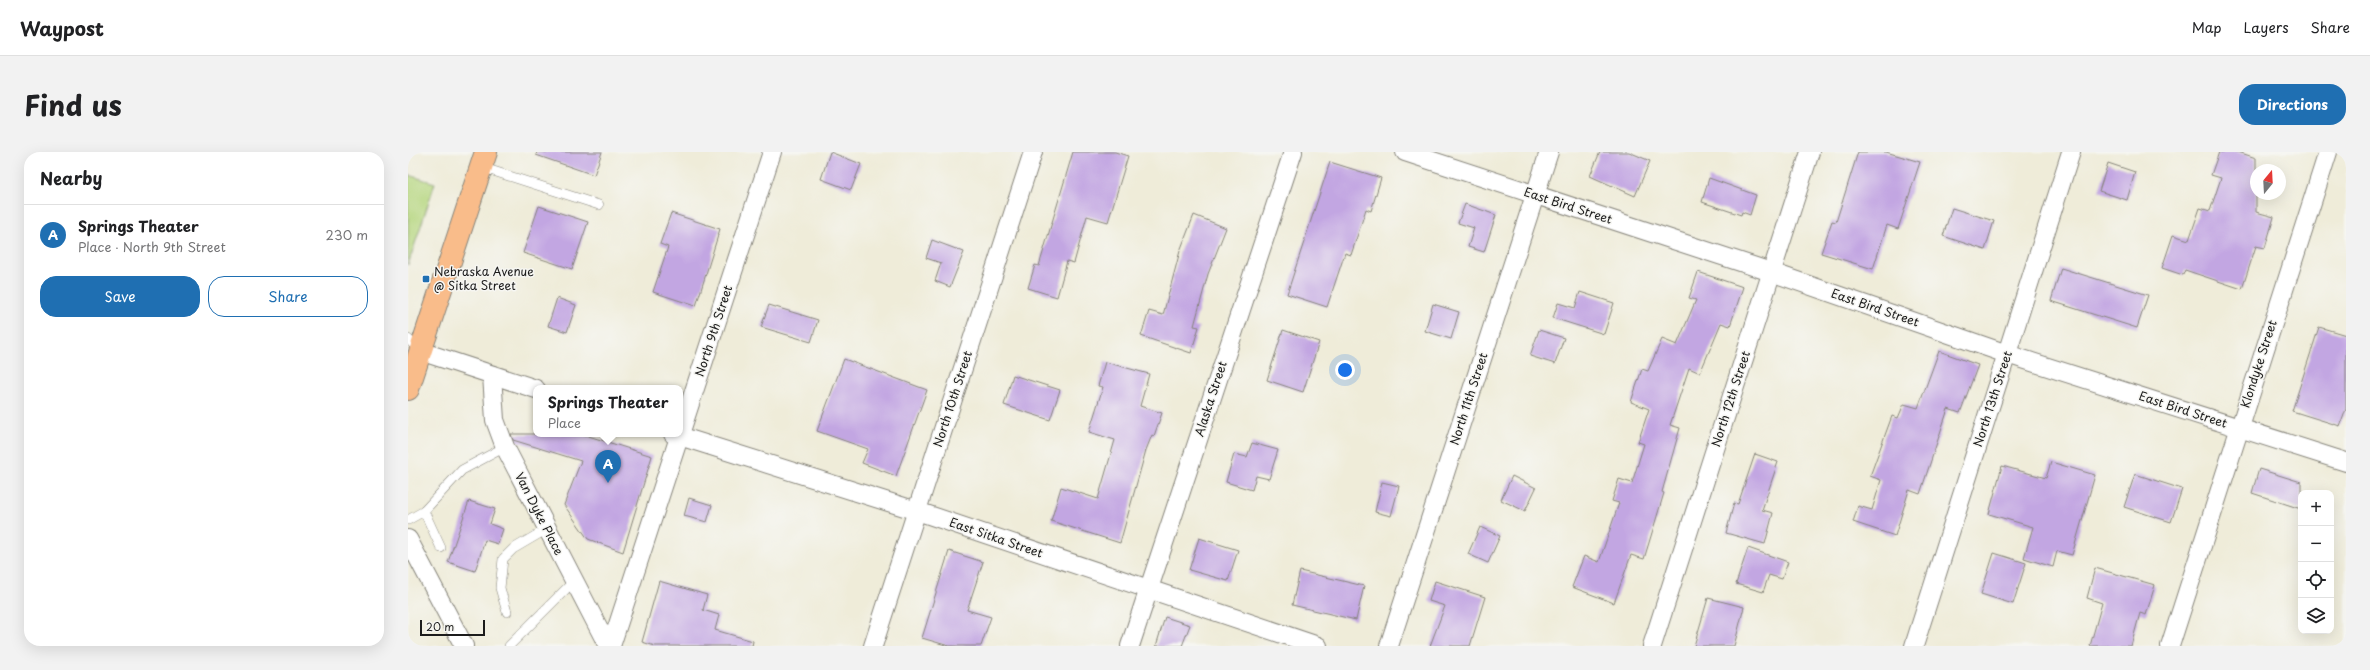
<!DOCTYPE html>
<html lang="en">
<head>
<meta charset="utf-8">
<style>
	:root { --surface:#fff; --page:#f2f2f2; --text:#202124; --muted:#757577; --line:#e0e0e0; --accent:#1f6fb2 }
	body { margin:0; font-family:"Playpen Sans",sans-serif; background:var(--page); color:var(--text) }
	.controls { position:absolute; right:12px; bottom:12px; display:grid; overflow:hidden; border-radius:8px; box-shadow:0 4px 16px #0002 }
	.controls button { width:36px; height:36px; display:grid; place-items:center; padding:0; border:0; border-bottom:1px solid var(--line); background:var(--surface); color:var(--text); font:20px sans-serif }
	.compass { position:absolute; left:1842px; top:12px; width:36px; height:36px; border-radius:50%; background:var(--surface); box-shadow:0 4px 16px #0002; rotate:18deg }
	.scale { position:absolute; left:12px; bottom:10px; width:65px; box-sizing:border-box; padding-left:4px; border:2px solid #1c1c1c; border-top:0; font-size:11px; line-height:14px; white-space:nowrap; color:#1c1c1c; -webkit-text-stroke:3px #f6f6f2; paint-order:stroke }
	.you { position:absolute; left:937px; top:218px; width:14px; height:14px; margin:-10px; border:3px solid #fff; border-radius:50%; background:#1a73e8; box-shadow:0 0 0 6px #1a73e833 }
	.badge { display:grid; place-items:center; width:26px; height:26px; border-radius:50%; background:var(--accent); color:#fff; font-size:13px; font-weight:700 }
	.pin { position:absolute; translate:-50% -33px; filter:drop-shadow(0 1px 2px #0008) }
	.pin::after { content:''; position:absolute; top:21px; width:14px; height:12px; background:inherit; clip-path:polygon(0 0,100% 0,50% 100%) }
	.popup { position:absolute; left:125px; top:233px; width:150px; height:52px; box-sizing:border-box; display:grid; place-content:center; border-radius:8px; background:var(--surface); filter:drop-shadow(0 1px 3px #0005); font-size:13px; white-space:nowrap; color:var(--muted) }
	.popup b { font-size:15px; color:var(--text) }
	.popup::after { content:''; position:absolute; left:50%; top:100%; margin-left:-8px; border:8px solid transparent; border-top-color:var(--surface) }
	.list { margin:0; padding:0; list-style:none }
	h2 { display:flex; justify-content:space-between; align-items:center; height:52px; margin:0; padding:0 16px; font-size:17px }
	h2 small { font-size:13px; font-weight:400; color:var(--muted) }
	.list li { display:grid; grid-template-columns:26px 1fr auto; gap:12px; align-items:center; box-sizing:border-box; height:60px; padding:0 16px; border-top:1px solid var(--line) }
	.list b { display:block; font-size:15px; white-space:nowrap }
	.list p { margin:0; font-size:13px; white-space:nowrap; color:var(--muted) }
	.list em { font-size:13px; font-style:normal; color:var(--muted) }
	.actions { display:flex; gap:8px; padding:12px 16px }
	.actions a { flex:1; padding:9px 0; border:1px solid var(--accent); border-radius:16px; text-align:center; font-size:14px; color:var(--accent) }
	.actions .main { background:var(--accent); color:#fff }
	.icon { flex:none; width:22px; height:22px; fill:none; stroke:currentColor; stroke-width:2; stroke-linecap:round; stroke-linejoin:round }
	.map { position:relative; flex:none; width:1938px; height:494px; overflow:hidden; border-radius:16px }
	header { display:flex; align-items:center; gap:24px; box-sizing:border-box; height:56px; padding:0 20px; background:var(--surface); border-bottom:1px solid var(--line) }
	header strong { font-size:19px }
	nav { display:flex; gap:22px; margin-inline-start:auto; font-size:14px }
	.intro { display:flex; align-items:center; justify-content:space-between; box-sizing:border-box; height:96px; padding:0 24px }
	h1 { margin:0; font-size:28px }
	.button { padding:10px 18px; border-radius:16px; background:var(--accent); color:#fff; font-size:14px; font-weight:700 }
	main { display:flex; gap:24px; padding:0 24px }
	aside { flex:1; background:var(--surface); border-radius:16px; box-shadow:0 4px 16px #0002 }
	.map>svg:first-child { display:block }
</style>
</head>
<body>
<header>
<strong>Waypost</strong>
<nav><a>Map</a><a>Layers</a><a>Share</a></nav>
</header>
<div class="intro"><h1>Find us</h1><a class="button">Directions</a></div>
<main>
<aside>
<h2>Nearby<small></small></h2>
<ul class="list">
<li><span class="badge">A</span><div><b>Springs Theater</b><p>Place · North 9th Street</p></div><em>230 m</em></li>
</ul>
<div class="actions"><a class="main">Save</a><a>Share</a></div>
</aside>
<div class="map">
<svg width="1938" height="494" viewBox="0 0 1938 494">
	<rect width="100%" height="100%" fill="#f6f6f2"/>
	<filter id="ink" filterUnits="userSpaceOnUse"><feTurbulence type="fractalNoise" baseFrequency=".025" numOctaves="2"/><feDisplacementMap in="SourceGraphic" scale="8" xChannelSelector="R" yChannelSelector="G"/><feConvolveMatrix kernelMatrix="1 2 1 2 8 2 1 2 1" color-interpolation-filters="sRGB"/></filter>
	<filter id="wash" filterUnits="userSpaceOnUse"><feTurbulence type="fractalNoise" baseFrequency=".012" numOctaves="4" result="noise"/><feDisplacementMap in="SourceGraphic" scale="16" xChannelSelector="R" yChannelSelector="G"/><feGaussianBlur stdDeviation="0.9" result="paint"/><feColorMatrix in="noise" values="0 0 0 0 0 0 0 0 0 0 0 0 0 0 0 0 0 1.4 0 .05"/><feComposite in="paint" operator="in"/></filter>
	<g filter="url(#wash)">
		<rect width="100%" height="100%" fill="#efecd9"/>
		<path fill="#b5d67e" stroke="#68794d" d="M 0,23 L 27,31 L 0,113 Z"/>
		<g id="blocks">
			<g fill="#c2a6e2">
				<path d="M 129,0 L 194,0 L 186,23 L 128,3 Z"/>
				<path d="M 422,0 L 453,12 L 443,38 L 413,27 Z"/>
				<path d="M 665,0 L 707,0 L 720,4 L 700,70 L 679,64 L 666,111 L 659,109 L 649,145 L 620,136 L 627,113 L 631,114 Z"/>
				<path d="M 1192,0 L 1221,0 L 1242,9 L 1227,44 L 1182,24 Z"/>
				<path d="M 1450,0 L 1478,0 L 1512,10 L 1490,77 L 1479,73 L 1465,117 L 1413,101 L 1424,69 L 1428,70 Z"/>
				<path d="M 1811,0 L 1830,0 L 1848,6 L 1848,60 L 1866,65 L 1857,96 L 1848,94 L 1834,137 L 1777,118 L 1775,123 L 1754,116 L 1765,83 L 1781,88 L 1792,56 L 1802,59 L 1813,26 L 1803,23 Z"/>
				<path d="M 922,10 L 973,26 L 963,59 L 958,57 L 943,103 L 937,101 L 919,155 L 879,142 Z"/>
				<path d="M 1700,11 L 1727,20 L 1719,48 L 1691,39 Z"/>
				<path d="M 1301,26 L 1348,43 L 1342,63 L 1334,60 L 1333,63 L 1294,50 Z"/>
				<path d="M 1057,52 L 1088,63 L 1076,100 L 1060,95 L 1066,76 L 1050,71 Z"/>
				<path d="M 131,54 L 180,70 L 164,117 L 115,101 Z"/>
				<path d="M 1544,56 L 1586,69 L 1577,98 L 1535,84 Z"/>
				<path d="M 263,61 L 312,77 L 288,154 L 245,140 L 260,95 L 252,92 Z"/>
				<path d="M 786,63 L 818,76 L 800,122 L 786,174 L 791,175 L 783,201 L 733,184 L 741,159 L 755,163 L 772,99 Z"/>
				<path d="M 524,88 L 556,100 L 542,135 L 527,129 L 533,111 L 518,106 Z"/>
				<path d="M 1653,116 L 1740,143 L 1729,176 L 1643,149 Z"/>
				<path d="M 1290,120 L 1335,135 L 1322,174 L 1313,171 L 1292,221 L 1281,216 L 1262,273 L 1272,276 L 1254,340 L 1256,341 L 1243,384 L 1236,407 L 1223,403 L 1206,451 L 1164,435 L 1176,404 L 1191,410 L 1211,351 L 1204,349 L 1211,327 L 1224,331 L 1236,292 L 1230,290 L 1241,257 L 1223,250 L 1234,217 L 1240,219 L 1254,187 L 1269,193 L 1288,148 L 1281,146 Z"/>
				<path d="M 1172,140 L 1206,151 L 1196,182 L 1145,166 L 1150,151 L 1167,156 Z"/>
				<path d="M 149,146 L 168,153 L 159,180 L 140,174 Z"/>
				<path d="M 1025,152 L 1051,160 L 1043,187 L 1017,179 Z"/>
				<path d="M 361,153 L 410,168 L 403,190 L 353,175 Z"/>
				<path d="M 1911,175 L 1938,183 L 1938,257 L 1932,274 L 1884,259 Z"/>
				<path d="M 875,178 L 911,190 L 895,240 L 859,228 Z"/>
				<path d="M 1131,178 L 1156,186 L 1147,212 L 1122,204 Z"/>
				<path d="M 1531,199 L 1570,213 L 1552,261 L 1540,257 L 1512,342 L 1501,338 L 1487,384 L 1445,370 L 1450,354 L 1464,358 L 1473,328 L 1462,324 L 1484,264 L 1490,266 L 1496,252 L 1510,256 Z"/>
				<path d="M 436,207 L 519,238 L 488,324 L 454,311 L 460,297 L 409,279 Z"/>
				<path d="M 697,210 L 741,222 L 732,254 L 754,261 L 746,284 L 744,283 L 738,298 L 712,391 L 643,369 L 653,335 L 690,347 L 707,288 L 681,280 L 695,235 L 690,234 Z"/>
				<path d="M 605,223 L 652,238 L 642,268 L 596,253 Z"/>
				<path d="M 103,282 L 174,282 L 244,304 L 215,400 L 180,387 L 156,353 L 173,309 L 105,288 Z"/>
				<path d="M 844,291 L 870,298 L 861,327 L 848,324 L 844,338 L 818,330 L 826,302 L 839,305 Z"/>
				<path d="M 1347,302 L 1370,310 L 1354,358 L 1365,361 L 1357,392 L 1318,381 L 1326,351 L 1330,352 Z"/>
				<path d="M 1643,310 L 1687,323 L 1664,403 L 1649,399 L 1645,415 L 1616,406 L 1625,375 L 1581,362 L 1594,314 L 1638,326 Z"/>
				<path d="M 1851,317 L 1893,330 L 1893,357 L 1844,341 Z"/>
				<path d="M 1727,322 L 1774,337 L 1763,370 L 1716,355 Z"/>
				<path d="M 1104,324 L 1128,336 L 1117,359 L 1093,348 Z"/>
				<path d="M 974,330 L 991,334 L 983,364 L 967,360 Z"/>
				<path d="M 281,346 L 304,353 L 299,370 L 276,364 Z"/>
				<path d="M 61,349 L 87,357 L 82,372 L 95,377 L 90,392 L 77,388 L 67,419 L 40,410 Z"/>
				<path d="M 1072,375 L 1092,384 L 1080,411 L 1060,402 Z"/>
				<path d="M 791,386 L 830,398 L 820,429 L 781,418 Z"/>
				<path d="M 1340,396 L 1380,410 L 1374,427 L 1361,423 L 1355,440 L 1328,432 Z"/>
				<path d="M 541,399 L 575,410 L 559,458 L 583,465 L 573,494 L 541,494 L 514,486 Z"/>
				<path d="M 1586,401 L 1618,411 L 1605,452 L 1573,442 Z"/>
				<path d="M 1687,416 L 1747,433 L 1738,463 L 1732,461 L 1723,494 L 1682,494 L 1694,451 L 1679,446 Z"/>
				<path d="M 892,419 L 956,434 L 948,468 L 884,453 Z"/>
				<path d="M 251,429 L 299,443 L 295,458 L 311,463 L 307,478 L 345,489 L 344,494 L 247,494 L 234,490 Z"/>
				<path d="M 1027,429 L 1077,445 L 1062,494 L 1022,494 L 1037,454 L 1021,449 Z"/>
				<path d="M 1300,446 L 1336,455 L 1326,494 L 1286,494 Z"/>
				<path d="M 757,465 L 782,473 L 774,494 L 748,494 Z"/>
			</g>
		</g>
	</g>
	<g filter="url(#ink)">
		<use href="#blocks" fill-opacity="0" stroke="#86847a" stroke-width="1"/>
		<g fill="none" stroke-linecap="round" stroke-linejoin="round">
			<g stroke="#86847a" stroke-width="10">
				<g id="lane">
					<path d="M 73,15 L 191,53"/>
					<path d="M 0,187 L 11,198"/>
					<path d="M 0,368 L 16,359"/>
					<path d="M 33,396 L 16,359 L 54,318 L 97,295"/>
					<path d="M 99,460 L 92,436 L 95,407 L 105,397 L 139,377"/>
					<path d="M 101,494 L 166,429"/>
				</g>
			</g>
			<g stroke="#86847a" stroke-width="20">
				<g id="street">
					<path d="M 997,0 L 1363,120 L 1599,202 L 1938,310"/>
					<path d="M 12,199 L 128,237"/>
					<path d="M 84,223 L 87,268 L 97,295 L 200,494"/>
					<path d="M 265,282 L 509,359 L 910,494"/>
					<path d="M 0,387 L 56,494"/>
					<path d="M 203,494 L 364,0"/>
					<path d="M 465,494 L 625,0"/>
					<path d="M 722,494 L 885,0"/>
					<path d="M 981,494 L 1141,0"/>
					<path d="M 1244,494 L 1402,0"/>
					<path d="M 1506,494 L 1663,0"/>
					<path d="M 1762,494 L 1920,0"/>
				</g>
			</g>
			<g stroke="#86847a" stroke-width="24">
				<path id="primary" d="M 0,237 L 78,0"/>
			</g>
			<use href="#lane" stroke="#fff" stroke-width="9"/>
			<use href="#street" stroke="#fff" stroke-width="18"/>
			<use href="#primary" stroke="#f9bc8a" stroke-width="22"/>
		</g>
	</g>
	<rect fill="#1f6fb2" stroke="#f6f6f2" stroke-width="1.5" x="14" y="123" width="8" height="8" rx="2"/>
	<g text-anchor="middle" stroke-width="3" stroke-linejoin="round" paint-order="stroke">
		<g font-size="12" fill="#1c1c1c" stroke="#f6f6f2">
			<text transform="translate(1160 54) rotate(18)" y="4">East Bird Street</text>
			<text transform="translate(1467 156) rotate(19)" y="4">East Bird Street</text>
			<text transform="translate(306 179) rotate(-72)" y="4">North 9th Street</text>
			<text transform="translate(1851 212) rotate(-72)" y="4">Klondyke Street</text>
			<text transform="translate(545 247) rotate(-72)" y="4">North 10th Street</text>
			<text transform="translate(803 247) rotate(-72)" y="4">Alaska Street</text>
			<text transform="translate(1061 247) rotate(-72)" y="4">North 11th Street</text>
			<text transform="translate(1323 247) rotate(-72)" y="4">North 12th Street</text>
			<text transform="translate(1585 247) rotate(-72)" y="4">North 13th Street</text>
			<text transform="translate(1775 258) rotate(18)" y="4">East Bird Street</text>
			<text transform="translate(131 362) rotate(63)" y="4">Van Dyke Place</text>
			<text transform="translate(588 386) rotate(19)" y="4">East Sitka Street</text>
		</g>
		<g font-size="12" fill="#1c1c1c" stroke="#f6f6f2" text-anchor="start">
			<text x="26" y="124">Nebraska Avenue<tspan x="26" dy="14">@ Sitka Street</tspan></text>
		</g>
	</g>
</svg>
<div class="controls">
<button>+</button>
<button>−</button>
<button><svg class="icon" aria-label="locate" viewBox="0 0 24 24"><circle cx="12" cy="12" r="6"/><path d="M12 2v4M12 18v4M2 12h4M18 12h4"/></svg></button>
<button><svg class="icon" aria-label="layers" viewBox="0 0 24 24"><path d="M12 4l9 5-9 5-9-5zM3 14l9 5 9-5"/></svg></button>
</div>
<svg class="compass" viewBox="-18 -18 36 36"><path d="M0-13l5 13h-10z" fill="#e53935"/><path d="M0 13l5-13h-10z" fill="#757577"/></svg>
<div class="scale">20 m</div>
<div class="you"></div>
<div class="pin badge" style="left:200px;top:331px">A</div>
<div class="popup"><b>Springs Theater</b>Place</div>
</div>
</main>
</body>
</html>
